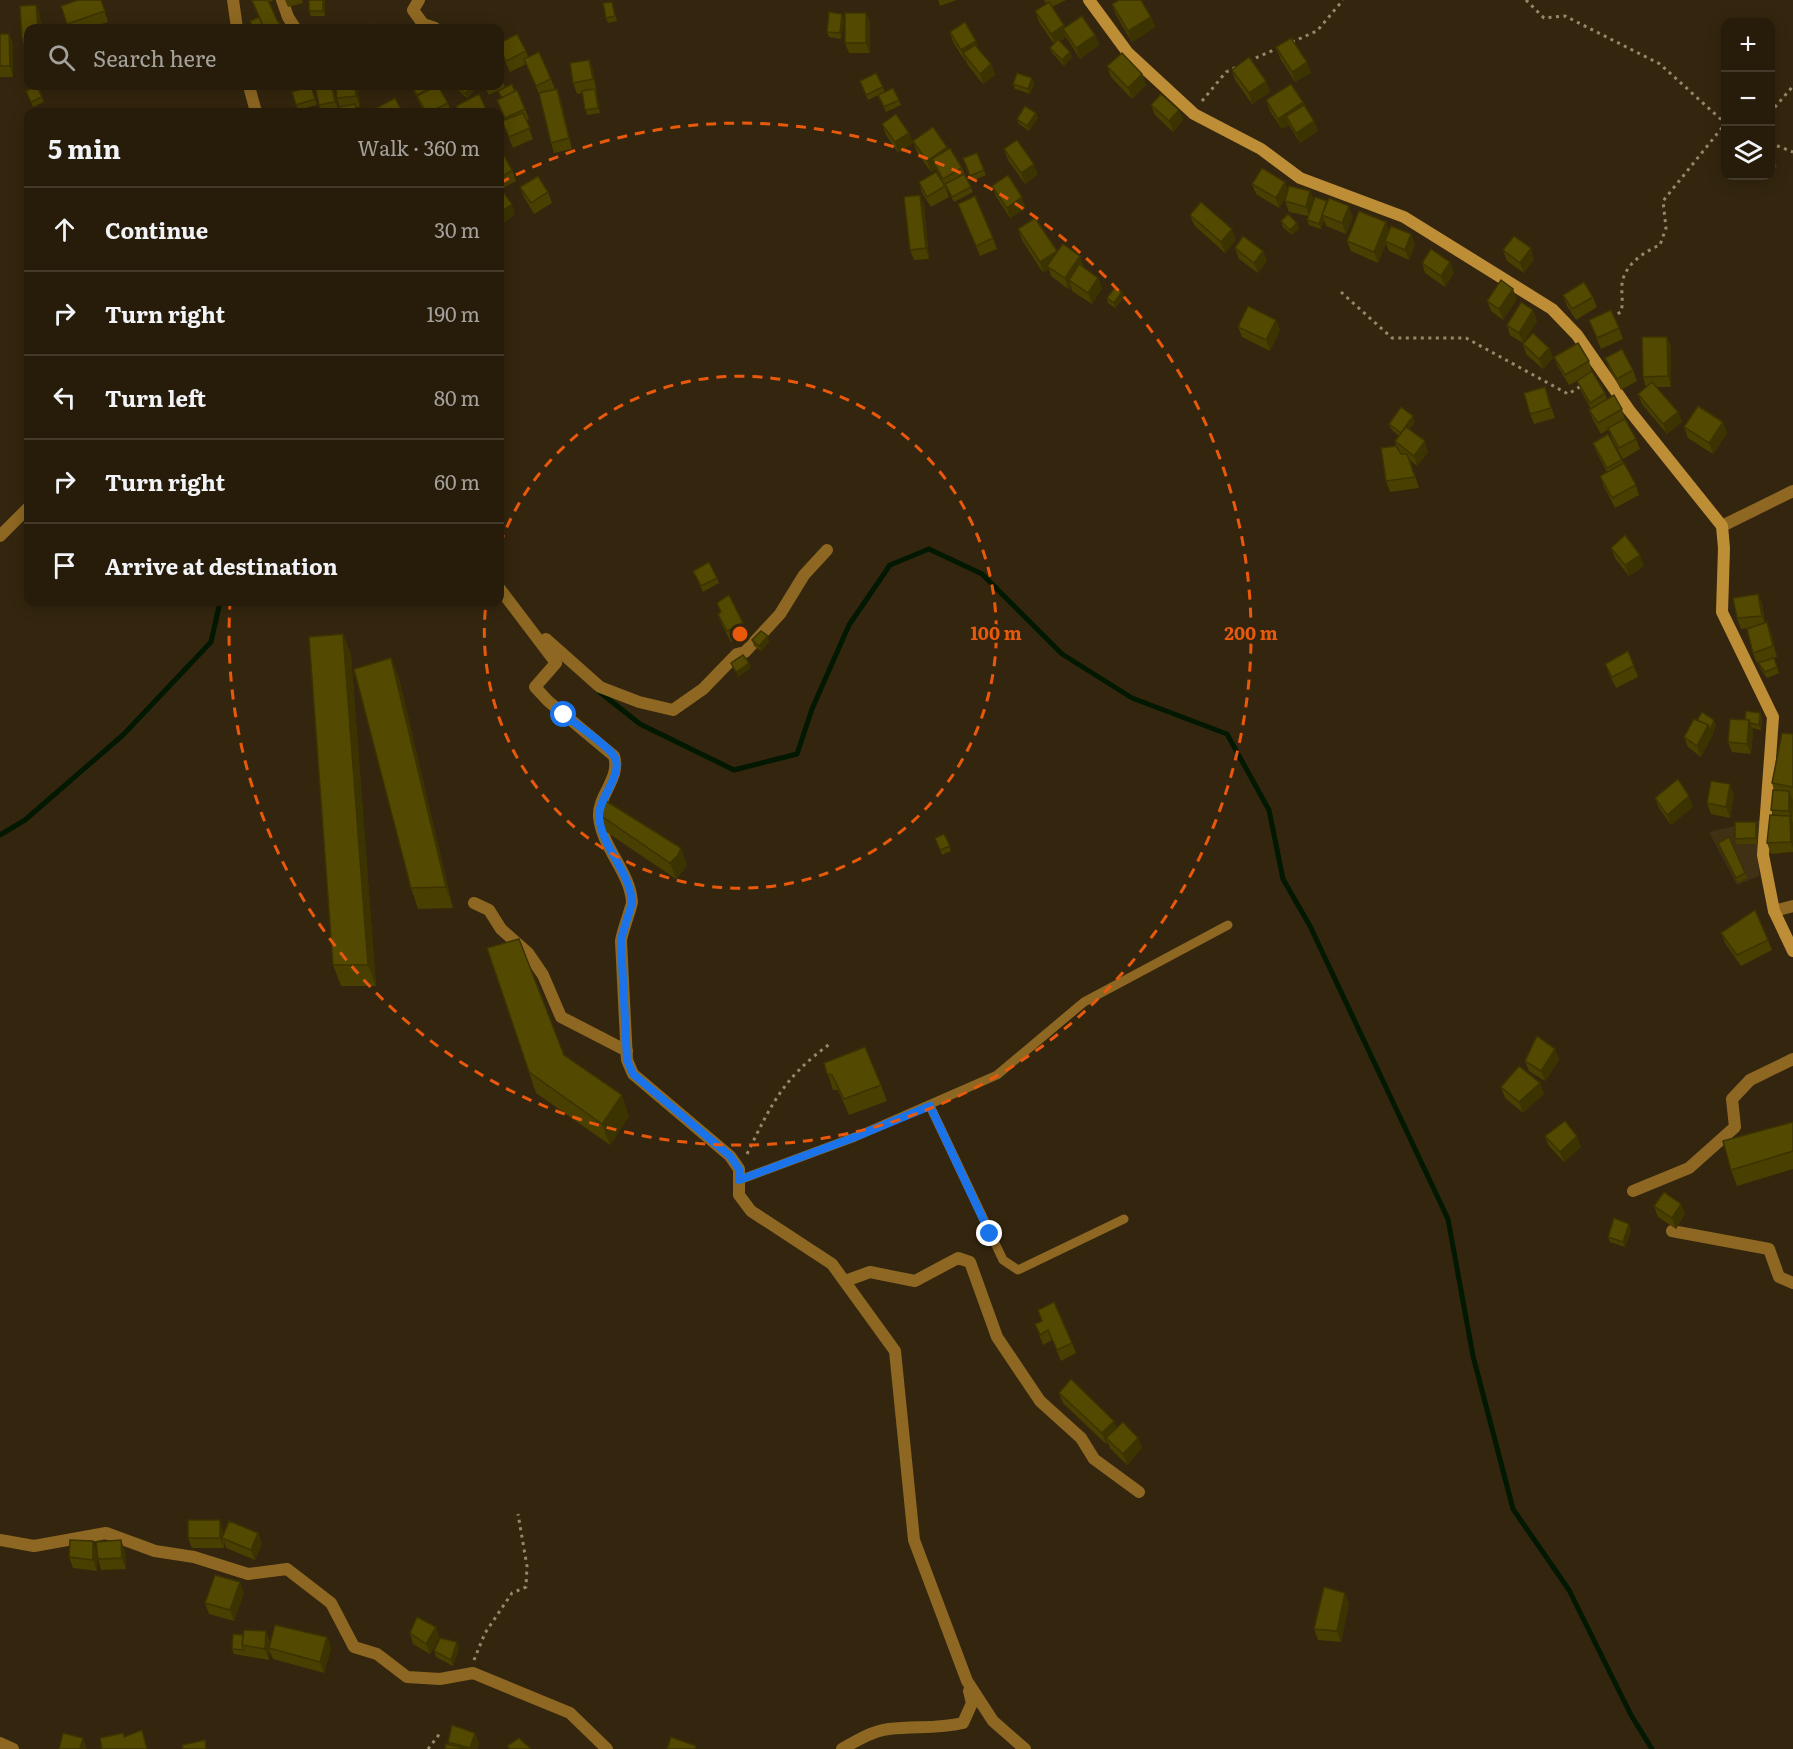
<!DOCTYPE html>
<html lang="en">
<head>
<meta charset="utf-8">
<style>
	:root { --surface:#271c0a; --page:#2f2513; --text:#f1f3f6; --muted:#a4a19c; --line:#433a2b }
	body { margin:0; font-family:Literata,serif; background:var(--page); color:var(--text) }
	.controls { position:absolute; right:18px; top:18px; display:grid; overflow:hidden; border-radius:12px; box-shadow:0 3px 15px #0003 }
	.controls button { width:54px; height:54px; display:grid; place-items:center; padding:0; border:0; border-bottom:2px solid var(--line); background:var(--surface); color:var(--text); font:30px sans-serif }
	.stop { position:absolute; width:18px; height:18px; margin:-14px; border:4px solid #1a73e8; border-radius:50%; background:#fff }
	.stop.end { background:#1a73e8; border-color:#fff; box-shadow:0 2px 6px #0008 }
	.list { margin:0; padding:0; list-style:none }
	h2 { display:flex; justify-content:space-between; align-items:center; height:78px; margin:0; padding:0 24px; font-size:26px }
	h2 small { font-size:20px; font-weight:400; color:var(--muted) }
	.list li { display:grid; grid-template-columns:39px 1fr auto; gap:18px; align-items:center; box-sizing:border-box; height:84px; padding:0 24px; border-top:2px solid var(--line) }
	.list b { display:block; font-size:22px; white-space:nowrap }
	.list em { font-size:20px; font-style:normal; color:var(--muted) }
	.icon { flex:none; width:33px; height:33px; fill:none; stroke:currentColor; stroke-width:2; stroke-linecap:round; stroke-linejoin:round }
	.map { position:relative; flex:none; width:1793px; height:1749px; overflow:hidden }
	.search { position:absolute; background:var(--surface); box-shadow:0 3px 15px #0003; left:24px; top:24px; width:480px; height:66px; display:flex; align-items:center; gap:15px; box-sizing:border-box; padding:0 21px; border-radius:12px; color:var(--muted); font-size:22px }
	.panel { position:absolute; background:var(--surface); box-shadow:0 3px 15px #0003; left:24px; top:108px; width:480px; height:498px; border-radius:12px }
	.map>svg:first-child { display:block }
</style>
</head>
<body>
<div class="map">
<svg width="1793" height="1749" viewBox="0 0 1793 1749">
	<rect width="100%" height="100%" fill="#34260e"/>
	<path fill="#403115" d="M 1761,820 L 1759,876 L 1737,885 L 1709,832 Z"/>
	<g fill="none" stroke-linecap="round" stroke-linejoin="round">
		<g stroke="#021800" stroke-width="5">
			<path d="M 597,690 L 640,724 L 734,770 L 797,754 L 812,709 L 849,625 L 890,565 L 929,549 L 982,574 L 1062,654 L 1132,698 L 1227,734 L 1269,810 L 1283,879 L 1310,926 L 1448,1219 L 1473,1356 L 1513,1509 L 1569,1590 L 1631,1715 L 1652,1749"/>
			<path d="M 0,835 L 25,820 L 123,735 L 211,642 L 220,602"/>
		</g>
		<g stroke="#988668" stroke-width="3" stroke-dasharray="3 4.5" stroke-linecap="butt">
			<path d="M 1526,0 L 1544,18 L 1565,16 L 1660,64 L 1726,124"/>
			<path d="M 1292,42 L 1317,31 L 1343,0"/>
			<path d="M 1249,61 L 1278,48"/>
			<path d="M 1202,101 L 1226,72 L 1237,67"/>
			<path d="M 1770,113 L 1793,86"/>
			<path d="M 1770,143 L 1793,152"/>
			<path d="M 1341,292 L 1392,338 L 1466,338 L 1568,394 L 1583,385"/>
			<path d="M 1611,317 L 1621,312 C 1624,301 1620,289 1623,279 C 1628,262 1646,251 1660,245 L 1666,228 L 1663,201 L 1725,124"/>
			<path d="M 747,1154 C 772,1103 783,1078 831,1043"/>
			<path d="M 474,1660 L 485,1633 L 512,1593 L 526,1587 L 527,1566 L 518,1514"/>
			<path d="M 428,1749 L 441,1732"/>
		</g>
		<g stroke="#8e6822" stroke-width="9">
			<path d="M 930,1106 L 1003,1260 L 1018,1270 L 1124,1219"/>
			<path d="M 739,1180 L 855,1137 L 997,1075 L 1084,1002 L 1228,925"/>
		</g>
		<g stroke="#8e6822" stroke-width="12">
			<path d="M 233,0 L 237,28"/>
			<path d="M 282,0 L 288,17 L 295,28"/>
			<path d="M 419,0 L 413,10 L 423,24 L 435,28"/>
			<path d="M 249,86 L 256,112"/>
			<path d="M 1722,526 L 1793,491"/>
			<path d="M 0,536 L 28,508"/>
			<path d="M 500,589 L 556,663 L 535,687 L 548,701 L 614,756 C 621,778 598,795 599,816 C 601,847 630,871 632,902 C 632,906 622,932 621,941 L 627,1060 L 633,1074 L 730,1156 L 739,1169 L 739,1195 L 751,1211 L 832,1264 L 895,1351 L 914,1540 L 967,1681 L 993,1721 L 1025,1749"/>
			<path d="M 546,639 L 600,687 L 639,702 L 673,710 L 703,689 L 737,654 L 745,652 L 780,614 L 804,575 L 827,550"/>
			<path d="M 474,903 L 489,910 L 501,929 L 528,953 L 543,975 L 561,1017 L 627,1051"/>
			<path d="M 1774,911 L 1793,906"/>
			<path d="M 1633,1191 L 1689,1168 L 1735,1127 L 1732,1099 L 1750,1080 L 1793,1059"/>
			<path d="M 1672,1231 L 1769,1249 L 1779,1277 L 1793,1283"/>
			<path d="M 845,1281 L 870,1272 L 915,1281 L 958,1258 L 970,1262 L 997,1337 L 1040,1401 L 1081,1438 L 1094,1459 L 1139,1492"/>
			<path d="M 0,1540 L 34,1546 L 106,1533 L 155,1551 L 194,1557 L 248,1574 L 287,1569 L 331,1603 L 354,1647 L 377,1654 L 407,1677 L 440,1679 L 473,1673 L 570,1713 L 607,1749"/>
			<path d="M 0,1743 L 13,1749"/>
			<path d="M 842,1749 C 856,1741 872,1731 889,1729 C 915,1726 937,1729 963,1723 L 972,1703 L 969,1691"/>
		</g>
		<path stroke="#be8e36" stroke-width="12" d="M 1089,0 L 1128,53 L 1194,114 L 1261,149 L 1300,178 L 1404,217 L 1552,309 L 1577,335 L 1629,410 L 1722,526 L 1724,548 L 1722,612 L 1773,717 L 1763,855 L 1774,911 L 1793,951"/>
	</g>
	<g fill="#483f00">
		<path d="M 101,0 L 108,22 L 89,28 L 69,28 L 61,6 Z"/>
		<path d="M 251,0 L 274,0 L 269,2 L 259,18 Z"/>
		<path d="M 285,0 L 302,0 L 303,3 L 288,7 Z"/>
		<path d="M 325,0 L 325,16 L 311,16 L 309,11 Z"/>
		<path d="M 938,0 L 957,0 L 940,6 Z"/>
		<path d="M 1044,0 L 1066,0 L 1052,7 L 1065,28 L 1095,35 L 1099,45 L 1080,59 L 1066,37 L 1060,41 L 1070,52 L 1072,57 L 1064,66 L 1052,53 L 1050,48 L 1054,44 L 1039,22 L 1035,11 L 1046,4 Z"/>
		<path d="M 612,2 L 617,21 L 608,23 L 606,18 Z"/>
		<path d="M 1112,4 L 1151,17 L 1155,27 L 1132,42 L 1116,15 Z"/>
		<path d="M 36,5 L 40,16 L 41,28 L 28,28 L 28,49 L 26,50 L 22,39 Z"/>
		<path d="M 866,13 L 870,23 L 870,53 L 849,53 L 845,43 Z"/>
		<path d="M 844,19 L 841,39 L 829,37 L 827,32 Z"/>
		<path d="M 950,32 L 980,51 L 991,64 L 995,75 L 983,84 L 967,64 L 966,60 L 965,61 L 953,42 Z"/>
		<path d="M 0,34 L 9,34 L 13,45 L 13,77 L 0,77 Z"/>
		<path d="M 500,43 L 526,51 L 528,57 L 551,79 L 555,89 L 557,89 L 561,100 L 572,149 L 554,153 L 551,143 L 540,96 L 526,64 L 510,72 L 500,50 Z"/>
		<path d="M 1276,47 L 1307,62 L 1311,73 L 1295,82 L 1280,58 Z"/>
		<path d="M 589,60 L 593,70 L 600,113 L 587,115 L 582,93 L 577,94 L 573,83 Z"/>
		<path d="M 1107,66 L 1142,74 L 1146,85 L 1132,99 L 1111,77 Z"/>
		<path d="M 1232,70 L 1266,81 L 1270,92 L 1252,104 L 1235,80 Z"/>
		<path d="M 500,74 L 505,87 L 489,95 L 484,86 L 500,86 Z"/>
		<path d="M 860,81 L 883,87 L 885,92 L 868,100 Z"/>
		<path d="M 1034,83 L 1030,94 L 1015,89 L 1013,84 Z"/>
		<path d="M 311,86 L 317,105 L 298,110 L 292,92 Z"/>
		<path d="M 336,86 L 357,86 L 360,107 L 356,107 L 358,112 L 340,112 L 340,107 L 337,98 Z"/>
		<path d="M 403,86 L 438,86 L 448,103 L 451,112 L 424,112 L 412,87 L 406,90 Z"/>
		<path d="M 456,86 L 478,86 L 478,87 L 467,98 L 457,89 Z"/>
		<path d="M 334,90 L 339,112 L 321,112 L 319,105 Z"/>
		<path d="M 26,91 L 42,97 L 44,102 L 33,107 Z"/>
		<path d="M 498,91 L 515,92 L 525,109 L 529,119 L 526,121 L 533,139 L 513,148 L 502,121 L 505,120 L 497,100 L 501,98 Z"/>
		<path d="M 878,95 L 899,100 L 901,105 L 886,112 Z"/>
		<path d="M 1266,100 L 1303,102 L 1314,121 L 1318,131 L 1300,143 L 1289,125 L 1282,129 L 1270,111 Z"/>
		<path d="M 1151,105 L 1179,110 L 1183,120 L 1173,132 L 1155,115 Z"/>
		<path d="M 1036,113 L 1038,118 L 1029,131 L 1019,124 L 1017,119 Z"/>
		<path d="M 882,124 L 909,133 L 913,143 L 898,153 L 886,135 Z"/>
		<path d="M 913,141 L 948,150 L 962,168 L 973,192 L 954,202 L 936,169 L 931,172 L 917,152 Z"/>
		<path d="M 500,148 L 512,170 L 516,181 L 501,189 L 515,214 L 500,226 Z"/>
		<path d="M 1004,149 L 1038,174 L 1025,184 L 1008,160 Z"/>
		<path d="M 1770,152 L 1777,167 L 1770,170 Z"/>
		<path d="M 977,153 L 986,175 L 972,181 L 963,158 Z"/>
		<path d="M 919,182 L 945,186 L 949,197 L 931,207 L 922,193 Z"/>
		<path d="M 1285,182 L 1288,191 L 1310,191 L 1314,201 L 1353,217 L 1346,234 L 1326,226 L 1324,220 L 1321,229 L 1309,225 L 1307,220 L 1308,216 L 1289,212 L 1285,201 L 1286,197 L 1279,208 L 1256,194 L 1252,184 Z"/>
		<path d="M 992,186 L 1026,208 L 1010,218 L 996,196 Z"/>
		<path d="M 520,187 L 548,192 L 552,203 L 534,214 L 524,197 Z"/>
		<path d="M 920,195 L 924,206 L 929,259 L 914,260 L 910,250 Z"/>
		<path d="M 958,204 L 993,238 L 997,249 L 980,256 Z"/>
		<path d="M 1190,215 L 1236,240 L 1225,253 L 1194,225 Z"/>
		<path d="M 1281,221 L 1297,223 L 1299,229 L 1292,235 L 1283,227 Z"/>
		<path d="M 1386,222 L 1389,231 L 1411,234 L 1415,245 L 1409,260 L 1389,251 L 1386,243 L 1378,263 L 1351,251 L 1347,241 Z"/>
		<path d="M 1018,229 L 1084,267 L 1098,278 L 1102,288 L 1092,304 L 1072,291 L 1071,286 L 1068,289 L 1051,276 L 1049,269 L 1043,273 L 1022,240 Z"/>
		<path d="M 1235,248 L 1263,251 L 1267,261 L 1258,273 L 1239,259 Z"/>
		<path d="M 1503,250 L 1534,259 L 1524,273 L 1507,261 Z"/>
		<path d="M 1450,262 L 1454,273 L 1445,287 L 1425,273 L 1422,263 Z"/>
		<path d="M 1122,292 L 1124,298 L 1115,308 L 1108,303 L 1107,298 Z"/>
		<path d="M 1563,295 L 1593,297 L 1597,307 L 1576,320 L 1567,306 Z"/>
		<path d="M 1517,299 L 1503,320 L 1491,311 L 1487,301 Z"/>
		<path d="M 1533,310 L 1537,321 L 1523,343 L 1510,335 L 1507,325 Z"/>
		<path d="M 1276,320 L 1280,330 L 1270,351 L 1242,337 L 1238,327 Z"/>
		<path d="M 1589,320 L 1619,328 L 1623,339 L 1601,349 Z"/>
		<path d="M 1667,337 L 1671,347 L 1671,387 L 1657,387 L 1678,412 L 1682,422 L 1667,434 L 1642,404 L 1638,394 L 1646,387 L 1643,377 Z"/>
		<path d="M 1523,344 L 1549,348 L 1553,358 L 1543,369 L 1526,354 Z"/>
		<path d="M 1554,357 L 1589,361 L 1592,372 L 1605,393 L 1607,399 L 1622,409 L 1625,420 L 1636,439 L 1640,449 L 1623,459 L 1612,439 L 1609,429 L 1601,434 L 1593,420 L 1589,410 L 1591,409 L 1581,391 L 1577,381 L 1569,385 L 1558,367 Z"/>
		<path d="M 1605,358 L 1633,370 L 1637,381 L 1621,390 L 1609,368 Z"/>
		<path d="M 1545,387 L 1555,418 L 1534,424 L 1530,414 Z"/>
		<path d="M 1415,422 L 1409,430 L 1428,452 L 1417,466 L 1410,460 L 1419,488 L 1390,492 L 1386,481 L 1396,446 L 1395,441 L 1399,436 L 1391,429 L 1389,424 Z"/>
		<path d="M 1723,422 L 1727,433 L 1713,454 L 1688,438 L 1684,427 Z"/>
		<path d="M 1593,443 L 1622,460 L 1636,485 L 1639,495 L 1615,508 L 1604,487 L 1600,476 L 1607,472 L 1597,453 Z"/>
		<path d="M 1611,548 L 1644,566 L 1629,576 L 1615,558 Z"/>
		<path d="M 693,571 L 717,578 L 719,583 L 703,592 Z"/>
		<path d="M 1758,594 L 1762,604 L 1765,623 L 1771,633 L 1777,657 L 1774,658 L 1779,673 L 1767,678 L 1760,668 L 1758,663 L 1757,663 L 1753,653 L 1749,628 L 1741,629 L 1737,618 Z"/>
		<path d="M 717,603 L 743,623 L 747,634 L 731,642 L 722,625 L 718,614 L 721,613 Z"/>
		<path d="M 343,634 L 351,655 L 376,986 L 341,986 L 333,965 Z"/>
		<path d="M 752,640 L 769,642 L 761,651 L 754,646 Z"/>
		<path d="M 1628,651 L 1638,677 L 1616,688 L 1609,674 L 1605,664 Z"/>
		<path d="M 391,658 L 399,679 L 453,908 L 418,909 L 411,888 Z"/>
		<path d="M 1762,719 L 1761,730 L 1752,728 L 1753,731 L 1751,754 L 1732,752 L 1728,742 L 1745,720 Z"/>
		<path d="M 1716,725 L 1712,736 L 1701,757 L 1688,747 L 1684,737 Z"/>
		<path d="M 1793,734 L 1793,852 L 1771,854 L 1767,843 L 1773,815 L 1771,810 L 1774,790 L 1772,783 Z"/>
		<path d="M 1734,795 L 1730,818 L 1711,814 L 1707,803 Z"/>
		<path d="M 1655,798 L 1693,807 L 1671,825 L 1659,808 Z"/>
		<path d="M 600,815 L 687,864 L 683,871 L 676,879 L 605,831 Z"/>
		<path d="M 1758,827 L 1758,844 L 1737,844 L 1735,839 Z"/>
		<path d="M 944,834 L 951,851 L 942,855 L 935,838 Z"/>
		<path d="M 1718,843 L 1745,873 L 1747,878 L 1738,883 Z"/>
		<path d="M 1721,933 L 1768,940 L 1772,950 L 1741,966 L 1725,943 Z"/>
		<path d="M 1555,1049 L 1559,1060 L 1545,1081 L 1529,1071 L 1525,1061 Z"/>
		<path d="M 824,1063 L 881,1085 L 887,1101 L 849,1115 L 838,1090 L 833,1090 Z"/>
		<path d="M 529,1072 L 629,1116 L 610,1145 L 536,1093 Z"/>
		<path d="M 1540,1083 L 1544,1094 L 1523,1113 L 1505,1098 L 1501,1087 Z"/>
		<path d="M 1793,1122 L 1793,1169 L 1737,1186 L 1731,1170 Z"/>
		<path d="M 1545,1136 L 1581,1147 L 1564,1162 L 1549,1146 Z"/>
		<path d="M 1681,1204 L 1685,1214 L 1676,1229 L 1658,1217 L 1654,1206 Z"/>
		<path d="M 1631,1230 L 1625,1247 L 1610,1242 L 1608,1237 Z"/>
		<path d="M 1038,1310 L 1072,1343 L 1076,1353 L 1061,1361 L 1052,1340 L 1043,1345 L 1035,1324 L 1042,1321 Z"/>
		<path d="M 1059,1393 L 1117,1428 L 1138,1438 L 1142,1448 L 1127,1465 L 1110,1448 L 1108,1442 L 1106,1444 L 1063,1403 Z"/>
		<path d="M 223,1530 L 223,1536 L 258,1533 L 262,1544 L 255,1560 L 226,1548 L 224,1541 L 224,1548 L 192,1548 L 188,1538 Z"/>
		<path d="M 121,1540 L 125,1551 L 126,1569 L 101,1570 L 98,1559 Z"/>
		<path d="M 93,1541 L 97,1552 L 97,1571 L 73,1568 L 69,1557 Z"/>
		<path d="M 244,1593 L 234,1621 L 209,1614 L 205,1603 Z"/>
		<path d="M 1349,1603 L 1341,1642 L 1318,1640 L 1314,1629 Z"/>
		<path d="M 436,1627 L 439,1637 L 430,1654 L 413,1644 L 410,1633 Z"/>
		<path d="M 266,1631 L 270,1642 L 270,1645 L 327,1637 L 331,1648 L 324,1673 L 273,1659 L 269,1650 L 269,1660 L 234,1654 L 232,1649 L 243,1635 Z"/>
		<path d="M 457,1642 L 459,1648 L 453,1666 L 436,1657 L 434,1651 Z"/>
		<path d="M 475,1733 L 479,1744 L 477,1749 L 445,1749 L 449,1744 L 448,1742 Z"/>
	</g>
	<g fill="#3b3300">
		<path d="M 323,0 L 325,0 L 325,16 L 323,11 Z"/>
		<path d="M 36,5 L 40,16 L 41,28 L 38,28 Z"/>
		<path d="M 866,13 L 870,23 L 870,53 L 866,43 Z"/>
		<path d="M 842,14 L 844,19 L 841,39 L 840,33 Z"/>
		<path d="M 1151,17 L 1155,27 L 1132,42 L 1128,31 Z"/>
		<path d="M 1064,25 L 1068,36 L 1063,29 L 1066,37 L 1055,45 L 1051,34 Z"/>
		<path d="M 9,34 L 13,45 L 13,77 L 10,66 Z"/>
		<path d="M 1095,35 L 1099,45 L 1080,59 L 1076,48 Z"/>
		<path d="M 976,41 L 980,51 L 963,53 L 966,60 L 965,61 L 961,50 Z"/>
		<path d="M 1070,52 L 1072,57 L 1064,66 L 1062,60 Z"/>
		<path d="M 589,60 L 593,70 L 597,90 L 593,79 Z"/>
		<path d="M 1307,62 L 1311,73 L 1295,82 L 1292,72 Z"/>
		<path d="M 991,64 L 995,75 L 983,84 L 980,74 Z"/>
		<path d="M 1142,74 L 1146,85 L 1132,99 L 1128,88 Z"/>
		<path d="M 1032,78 L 1034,83 L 1030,94 L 1028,89 Z"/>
		<path d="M 1266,81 L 1270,92 L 1252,104 L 1249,93 Z"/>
		<path d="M 332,86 L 333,86 L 334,90 L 339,112 L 335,102 Z"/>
		<path d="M 355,86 L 357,86 L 360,107 L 356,96 Z"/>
		<path d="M 472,86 L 478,86 L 478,87 L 467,98 L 465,93 Z"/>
		<path d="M 557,89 L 561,100 L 572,149 L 569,138 Z"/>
		<path d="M 595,89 L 597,95 L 600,113 L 598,108 Z"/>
		<path d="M 1303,102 L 1307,113 L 1286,116 L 1289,125 L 1282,129 L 1278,119 Z"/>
		<path d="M 1179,110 L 1183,120 L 1173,132 L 1169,121 Z"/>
		<path d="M 1036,113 L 1038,118 L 1029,131 L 1027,126 Z"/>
		<path d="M 1314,121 L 1318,131 L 1300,143 L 1296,133 Z"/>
		<path d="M 909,133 L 913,143 L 898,153 L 895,142 Z"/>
		<path d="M 947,147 L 951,158 L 932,159 L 936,169 L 931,172 L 927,161 Z"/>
		<path d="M 1034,164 L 1038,174 L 1025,184 L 1021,173 Z"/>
		<path d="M 1285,182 L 1289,193 L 1279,208 L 1276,198 Z"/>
		<path d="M 1310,191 L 1314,202 L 1310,217 L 1306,207 Z"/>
		<path d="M 920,195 L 924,206 L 929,259 L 926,248 Z"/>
		<path d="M 1022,197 L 1026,208 L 1010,218 L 1007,208 Z"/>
		<path d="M 512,204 L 515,214 L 500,226 L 500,213 Z"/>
		<path d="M 1349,206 L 1353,217 L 1346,234 L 1342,223 Z"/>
		<path d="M 1322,215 L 1324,220 L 1321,229 L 1319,224 Z"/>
		<path d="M 1386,222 L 1390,233 L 1385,241 L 1386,243 L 1378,263 L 1374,252 Z"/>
		<path d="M 1297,223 L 1299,229 L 1292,235 L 1290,230 Z"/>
		<path d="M 1232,229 L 1236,240 L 1225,253 L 1221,242 Z"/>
		<path d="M 1411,234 L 1415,245 L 1409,260 L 1405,250 Z"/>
		<path d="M 1531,248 L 1534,259 L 1524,273 L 1520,263 Z"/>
		<path d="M 1057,251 L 1060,261 L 1047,266 L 1049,269 L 1043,273 L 1040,262 Z"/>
		<path d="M 1263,251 L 1267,261 L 1258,273 L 1254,263 Z"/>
		<path d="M 1080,256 L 1084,267 L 1069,280 L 1071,286 L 1068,289 L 1065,278 Z"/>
		<path d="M 1450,262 L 1454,273 L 1445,287 L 1441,276 Z"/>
		<path d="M 1098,278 L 1102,288 L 1092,304 L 1088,293 Z"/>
		<path d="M 1513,289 L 1517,299 L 1503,320 L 1499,309 Z"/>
		<path d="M 1122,292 L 1124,298 L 1115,308 L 1114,303 Z"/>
		<path d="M 1533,310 L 1537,321 L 1523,343 L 1519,333 Z"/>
		<path d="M 1276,320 L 1280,330 L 1270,351 L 1266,340 Z"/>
		<path d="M 1667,337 L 1671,347 L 1671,387 L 1668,376 Z"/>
		<path d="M 1549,348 L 1553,358 L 1543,369 L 1539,359 Z"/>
		<path d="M 1678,412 L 1682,422 L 1667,434 L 1663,424 Z"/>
		<path d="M 1413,416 L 1415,422 L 1403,438 L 1401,433 Z"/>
		<path d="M 1723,422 L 1727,433 L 1713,454 L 1709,443 Z"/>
		<path d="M 1425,441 L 1428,452 L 1417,466 L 1414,456 Z"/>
		<path d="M 1640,555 L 1644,566 L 1629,576 L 1625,565 Z"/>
		<path d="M 1758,594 L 1762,604 L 1766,627 L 1762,616 Z"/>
		<path d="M 1767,622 L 1771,633 L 1777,657 L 1773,646 Z"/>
		<path d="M 343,634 L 351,655 L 376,986 L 368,965 Z"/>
		<path d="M 768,636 L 769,642 L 761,651 L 759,646 Z"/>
		<path d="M 391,658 L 399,679 L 453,908 L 446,887 Z"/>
		<path d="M 749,663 L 751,668 L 738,677 L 736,672 Z"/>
		<path d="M 1760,713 L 1762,719 L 1761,730 L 1759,725 Z"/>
		<path d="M 1714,720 L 1716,725 L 1712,736 L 1701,757 L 1697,746 L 1708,725 Z"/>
		<path d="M 1749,720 L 1753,731 L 1751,754 L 1747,744 Z"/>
		<path d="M 1730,784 L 1734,795 L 1730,818 L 1726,807 Z"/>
		<path d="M 1789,791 L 1793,801 L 1792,822 L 1789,811 Z"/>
		<path d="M 1689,796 L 1693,807 L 1671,825 L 1667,815 Z"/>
		<path d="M 1790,816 L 1793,823 L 1793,848 L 1791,842 Z"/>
		<path d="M 1756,822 L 1758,827 L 1758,844 L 1756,838 Z"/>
		<path d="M 681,848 L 687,864 L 683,871 L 676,879 L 670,863 Z"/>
		<path d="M 1555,1049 L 1559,1060 L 1545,1081 L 1541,1071 Z"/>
		<path d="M 1540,1083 L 1544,1094 L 1523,1113 L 1519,1102 Z"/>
		<path d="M 622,1095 L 629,1116 L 610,1145 L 602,1124 Z"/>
		<path d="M 1577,1136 L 1581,1147 L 1564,1162 L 1560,1152 Z"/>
		<path d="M 1681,1204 L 1685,1214 L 1676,1229 L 1672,1218 Z"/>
		<path d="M 1629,1224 L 1631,1230 L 1625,1247 L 1623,1242 Z"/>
		<path d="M 1114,1421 L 1118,1431 L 1106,1438 L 1108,1442 L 1106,1444 L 1102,1433 Z"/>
		<path d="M 1138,1438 L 1142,1448 L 1127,1465 L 1123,1454 Z"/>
		<path d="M 220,1520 L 223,1530 L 223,1538 L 222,1538 L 224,1548 L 220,1538 Z"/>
		<path d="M 258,1533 L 262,1544 L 255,1560 L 251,1550 Z"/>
		<path d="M 121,1540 L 125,1551 L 126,1569 L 122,1558 Z"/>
		<path d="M 93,1541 L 97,1552 L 97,1571 L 93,1560 Z"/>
		<path d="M 240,1582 L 244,1593 L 234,1621 L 230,1610 Z"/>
		<path d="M 1345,1593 L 1349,1603 L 1341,1642 L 1337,1631 Z"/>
		<path d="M 436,1627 L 439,1637 L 430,1654 L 426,1644 Z"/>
		<path d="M 266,1631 L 270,1642 L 269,1660 L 265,1649 Z"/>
		<path d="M 327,1637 L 331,1648 L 324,1673 L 320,1662 Z"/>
		<path d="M 457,1642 L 459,1648 L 453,1666 L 451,1660 Z"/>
		<path d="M 475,1733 L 479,1744 L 477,1749 L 471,1749 L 470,1748 Z"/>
		<path d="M 83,1738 L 87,1749 L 80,1749 Z"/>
	</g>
	<g fill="#544900" stroke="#3b3300" stroke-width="1.5">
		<path d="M 78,0 L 101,0 L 105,11 L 67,24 L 61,6 Z"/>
		<path d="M 252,0 L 268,0 L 277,20 L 284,28 L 261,28 L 263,26 Z"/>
		<rect x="309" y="0" width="14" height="11"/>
		<path d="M 1119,0 L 1141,0 L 1151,17 L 1128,31 L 1112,4 Z"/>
		<path d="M 612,2 L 615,16 L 606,18 L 603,3 Z"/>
		<path d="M 1049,2 L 1064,25 L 1051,34 L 1035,11 Z"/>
		<path d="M 36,5 L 38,28 L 28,28 L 28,39 L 22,39 L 20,6 Z"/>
		<path d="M 829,12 L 842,14 L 840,33 L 827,32 Z"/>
		<rect x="845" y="13" width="21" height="30"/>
		<path d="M 1082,16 L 1095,35 L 1076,48 L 1063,29 Z"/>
		<path d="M 259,17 L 263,26 L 261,28 L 253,28 L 250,21 Z"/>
		<path d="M 965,22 L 976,41 L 961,50 L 950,32 Z"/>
		<path d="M 375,24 L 376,28 L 357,28 Z"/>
		<path d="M 0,34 L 9,34 L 10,66 L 0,66 Z"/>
		<path d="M 517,34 L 526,51 L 506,61 L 500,49 L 500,43 Z"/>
		<path d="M 1291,38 L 1307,62 L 1292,72 L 1276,47 Z"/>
		<path d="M 1058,39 L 1070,52 L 1062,60 L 1050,48 Z"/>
		<path d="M 975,45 L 991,64 L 980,74 L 963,53 Z"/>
		<path d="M 539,52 L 551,79 L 536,86 L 524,59 Z"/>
		<path d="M 1122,53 L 1142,74 L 1128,88 L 1107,66 Z"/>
		<path d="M 1249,57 L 1266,81 L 1249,93 L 1232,70 Z"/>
		<path d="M 589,60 L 593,79 L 573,83 L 570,63 Z"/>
		<path d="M 876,73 L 883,87 L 866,95 L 860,81 Z"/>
		<path d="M 1017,73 L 1032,78 L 1028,89 L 1013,84 Z"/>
		<path d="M 500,74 L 503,81 L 500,83 Z"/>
		<path d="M 512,84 L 515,92 L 502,98 L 498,91 Z"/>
		<path d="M 1291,84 L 1303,102 L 1278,119 L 1266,100 Z"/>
		<path d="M 37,86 L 42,97 L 31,102 L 26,91 Z"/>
		<path d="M 311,86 L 315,99 L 296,105 L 292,92 Z"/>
		<path d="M 315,86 L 332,86 L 335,102 L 319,105 Z"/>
		<path d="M 336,86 L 355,86 L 356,96 L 337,98 Z"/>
		<path d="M 411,86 L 434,86 L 417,95 Z"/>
		<path d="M 436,86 L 438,86 L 448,103 L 430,112 L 426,112 L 417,96 Z"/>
		<path d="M 457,86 L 472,86 L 465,93 Z"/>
		<path d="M 485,86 L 495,86 L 487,90 Z"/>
		<path d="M 893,88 L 899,100 L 884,107 L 878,95 Z"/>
		<path d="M 557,89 L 569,138 L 551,143 L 539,93 Z"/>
		<path d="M 595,89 L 598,108 L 585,110 L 582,91 Z"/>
		<path d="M 517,90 L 525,109 L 505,118 L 497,100 Z"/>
		<path d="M 479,94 L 486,109 L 480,112 L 459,112 L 456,106 Z"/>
		<path d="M 1161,94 L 1179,110 L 1169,121 L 1151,105 Z"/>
		<path d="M 395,98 L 402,111 L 399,112 L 375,112 L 373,110 Z"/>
		<path d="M 355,104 L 357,112 L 340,112 L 339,107 Z"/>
		<path d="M 1304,105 L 1314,121 L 1296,133 L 1286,116 Z"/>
		<path d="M 1025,106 L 1036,113 L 1027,126 L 1017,119 Z"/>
		<path d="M 523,113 L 530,128 L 509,137 L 502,121 Z"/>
		<path d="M 896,114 L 909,133 L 895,142 L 882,124 Z"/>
		<path d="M 933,127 L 947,147 L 927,161 L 913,141 Z"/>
		<path d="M 1017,140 L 1034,164 L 1021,173 L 1004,149 Z"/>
		<path d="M 500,148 L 512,170 L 500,178 Z"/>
		<path d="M 950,148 L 962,168 L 943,179 L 932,159 Z"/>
		<path d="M 1770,152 L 1775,161 L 1770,163 Z"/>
		<path d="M 977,153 L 984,170 L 970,176 L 963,158 Z"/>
		<path d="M 1262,168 L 1285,182 L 1276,198 L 1252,184 Z"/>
		<path d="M 936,172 L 945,186 L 927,197 L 919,182 Z"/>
		<path d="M 964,174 L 971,187 L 952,197 L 945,184 Z"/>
		<path d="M 1008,175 L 1022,197 L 1007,208 L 992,186 Z"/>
		<path d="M 538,176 L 548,192 L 531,203 L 520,187 Z"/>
		<path d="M 1289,186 L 1310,191 L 1306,207 L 1285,201 Z"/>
		<path d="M 501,189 L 512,204 L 500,213 L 500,190 Z"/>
		<path d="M 920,195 L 926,248 L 910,250 L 904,197 Z"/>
		<path d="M 975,196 L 993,238 L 976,246 L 958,204 Z"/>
		<path d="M 1315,197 L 1327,201 L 1319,224 L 1307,220 Z"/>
		<path d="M 1329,198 L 1349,206 L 1342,223 L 1322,215 Z"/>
		<path d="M 1201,202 L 1232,229 L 1221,242 L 1190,215 Z"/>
		<path d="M 1359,211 L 1386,222 L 1374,252 L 1347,241 Z"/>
		<path d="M 1288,214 L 1297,223 L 1290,230 L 1281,221 Z"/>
		<path d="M 1035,218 L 1057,251 L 1040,262 L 1018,229 Z"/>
		<path d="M 1391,226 L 1411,234 L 1405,250 L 1385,241 Z"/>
		<path d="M 1243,236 L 1263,251 L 1254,263 L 1235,248 Z"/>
		<path d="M 1514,236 L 1531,248 L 1520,263 L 1503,250 Z"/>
		<path d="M 1063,244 L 1080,256 L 1065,278 L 1047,266 Z"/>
		<path d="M 1431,249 L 1450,262 L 1441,276 L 1422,263 Z"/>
		<path d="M 1079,264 L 1098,278 L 1088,293 L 1069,280 Z"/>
		<path d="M 1501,280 L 1513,289 L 1499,309 L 1487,301 Z"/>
		<path d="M 1584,282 L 1593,297 L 1572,309 L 1563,295 Z"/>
		<path d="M 1115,287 L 1122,292 L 1114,303 L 1107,298 Z"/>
		<path d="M 1521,302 L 1533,310 L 1519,333 L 1507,325 Z"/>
		<path d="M 1248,306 L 1276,320 L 1266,340 L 1238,327 Z"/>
		<path d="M 1611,310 L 1619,328 L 1597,338 L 1589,320 Z"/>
		<path d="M 1533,333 L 1549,348 L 1539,359 L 1523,344 Z"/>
		<path d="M 1642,337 L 1667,337 L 1668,376 L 1643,377 Z"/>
		<path d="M 1578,343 L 1589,361 L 1565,375 L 1554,357 Z"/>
		<path d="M 1622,349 L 1633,370 L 1617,379 L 1605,358 Z"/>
		<path d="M 1592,371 L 1605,393 L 1590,403 L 1577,381 Z"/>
		<path d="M 1652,382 L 1678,412 L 1663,424 L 1638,394 Z"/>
		<path d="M 1545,387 L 1551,408 L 1530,414 L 1524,393 Z"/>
		<path d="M 1614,395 L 1622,409 L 1598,423 L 1589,410 Z"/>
		<path d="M 1698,406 L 1723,422 L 1709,443 L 1684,427 Z"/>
		<path d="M 1401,407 L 1413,416 L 1401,433 L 1389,424 Z"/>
		<path d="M 1625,419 L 1636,439 L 1619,448 L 1608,428 Z"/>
		<path d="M 1406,427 L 1425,441 L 1414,456 L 1395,441 Z"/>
		<path d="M 1608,434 L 1622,460 L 1607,468 L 1593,443 Z"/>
		<path d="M 1396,446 L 1401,454 L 1407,454 L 1415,477 L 1386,481 L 1381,448 Z"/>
		<path d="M 1624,463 L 1636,485 L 1612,498 L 1600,476 Z"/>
		<path d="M 1625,535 L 1640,555 L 1625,565 L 1611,548 Z"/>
		<path d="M 709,562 L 717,578 L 701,586 L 693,571 Z"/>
		<path d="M 1758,594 L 1762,616 L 1737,618 L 1733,598 Z"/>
		<path d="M 729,595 L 743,623 L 727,631 L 718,614 L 721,612 L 717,603 Z"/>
		<path d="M 1767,622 L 1773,646 L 1753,653 L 1747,629 Z"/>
		<path d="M 761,631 L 768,636 L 759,646 L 752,640 Z"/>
		<path d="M 343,634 L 368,965 L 333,965 L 309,637 Z"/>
		<path d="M 1628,651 L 1634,666 L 1612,677 L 1605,664 Z"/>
		<path d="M 743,655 L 749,663 L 736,672 L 731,663 Z"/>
		<path d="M 391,658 L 446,887 L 411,888 L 354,669 Z"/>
		<path d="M 1774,658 L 1777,667 L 1765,672 L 1758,663 Z"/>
		<path d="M 1746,711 L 1760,713 L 1759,725 L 1750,723 L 1749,720 L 1745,720 Z"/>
		<path d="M 1702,712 L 1714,720 L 1710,730 L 1708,725 L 1697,720 Z"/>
		<path d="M 1694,719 L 1708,725 L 1697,746 L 1684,737 Z"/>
		<path d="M 1730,719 L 1749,720 L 1747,744 L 1728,742 Z"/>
		<path d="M 1782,733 L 1793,734 L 1793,787 L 1772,783 Z"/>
		<path d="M 1678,779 L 1689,796 L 1667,815 L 1655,798 Z"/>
		<path d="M 1711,781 L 1730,784 L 1726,807 L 1707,803 Z"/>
		<path d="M 1773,790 L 1789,791 L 1789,811 L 1771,810 Z"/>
		<path d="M 606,801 L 681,848 L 678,855 L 670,863 L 600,815 Z"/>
		<path d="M 1770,815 L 1790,816 L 1791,842 L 1767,843 Z"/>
		<path d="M 1735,822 L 1756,822 L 1756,838 L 1735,839 Z"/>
		<path d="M 944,834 L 950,846 L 940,850 L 935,838 Z"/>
		<path d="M 1729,837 L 1745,873 L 1736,878 L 1718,843 Z"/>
		<path d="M 1755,910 L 1768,940 L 1737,955 L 1721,933 Z"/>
		<path d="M 519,939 L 564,1055 L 622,1095 L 602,1124 L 529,1072 L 487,948 Z"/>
		<path d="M 1537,1036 L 1555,1049 L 1541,1071 L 1525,1061 Z"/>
		<path d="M 865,1047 L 881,1085 L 844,1099 L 832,1075 L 827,1074 L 824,1063 Z"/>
		<path d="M 1519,1066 L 1540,1083 L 1519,1102 L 1501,1087 Z"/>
		<path d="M 1565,1121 L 1577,1136 L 1560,1152 L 1545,1136 Z"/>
		<path d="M 1793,1122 L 1793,1151 L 1731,1170 L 1723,1141 Z"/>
		<path d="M 1664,1192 L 1681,1204 L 1672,1218 L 1654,1206 Z"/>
		<path d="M 1614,1218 L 1629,1224 L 1623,1242 L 1608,1237 Z"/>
		<path d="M 1054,1302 L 1072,1343 L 1057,1350 L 1048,1330 L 1040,1335 L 1035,1324 L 1042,1321 L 1038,1310 Z"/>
		<path d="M 1071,1379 L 1114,1421 L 1102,1433 L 1059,1393 Z"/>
		<path d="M 1123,1422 L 1138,1438 L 1123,1454 L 1106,1438 Z"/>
		<rect x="188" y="1520" width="32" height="18"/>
		<path d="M 229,1521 L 258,1533 L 251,1550 L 222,1538 Z"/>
		<path d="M 70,1540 L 93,1541 L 93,1560 L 69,1557 Z"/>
		<path d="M 121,1540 L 122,1558 L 98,1559 L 96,1542 Z"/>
		<path d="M 215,1575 L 240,1582 L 230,1610 L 205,1603 Z"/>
		<path d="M 1324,1587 L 1345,1593 L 1337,1631 L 1314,1629 Z"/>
		<path d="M 417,1617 L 436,1627 L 426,1644 L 410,1633 Z"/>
		<path d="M 275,1625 L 327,1637 L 320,1662 L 269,1648 Z"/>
		<path d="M 244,1630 L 266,1631 L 265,1649 L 242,1645 Z"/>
		<path d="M 233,1634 L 243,1635 L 242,1645 L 244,1650 L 232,1649 Z"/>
		<path d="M 440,1638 L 457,1642 L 451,1660 L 434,1651 Z"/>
		<path d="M 452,1725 L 475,1733 L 470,1748 L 448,1742 Z"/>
		<path d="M 142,1730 L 147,1749 L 102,1749 L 100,1738 L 123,1733 L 124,1737 Z"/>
		<path d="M 63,1733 L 83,1738 L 80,1749 L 59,1749 Z"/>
		<path d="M 671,1737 L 696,1746 L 695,1749 L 667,1749 Z"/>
		<path d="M 519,1738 L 531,1749 L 510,1749 L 507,1746 Z"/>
		<path d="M 205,1740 L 206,1749 L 183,1749 L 182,1745 Z"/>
		<path d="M 446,1744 L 468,1749 L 445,1749 Z"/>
	</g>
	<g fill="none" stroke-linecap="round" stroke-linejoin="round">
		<path stroke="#1a73e8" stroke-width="8" d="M 564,715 C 576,724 607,745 614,756 C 625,773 598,798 599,816 C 601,847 630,871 632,902 C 632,906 622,932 621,941 L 627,1060 L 633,1074 L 730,1156 L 739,1169 L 739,1180 L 855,1137 L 930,1106 L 990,1234"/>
	</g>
	<g fill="none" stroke="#e8590c" stroke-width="3" stroke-dasharray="10 8">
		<path d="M500 544A256 256 0 1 1 486 603"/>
		<path d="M500 183A511 511 0 1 1 230 603"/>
	</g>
	<circle cx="740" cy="634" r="9" fill="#e8590c" stroke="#34260e" stroke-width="3"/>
	<g font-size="18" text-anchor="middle" font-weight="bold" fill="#e8590c" stroke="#34260e" stroke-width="6" stroke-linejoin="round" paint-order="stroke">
		<text x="996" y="640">100 m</text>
		<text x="1251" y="640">200 m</text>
	</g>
</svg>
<div class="controls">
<button>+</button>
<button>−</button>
<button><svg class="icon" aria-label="layers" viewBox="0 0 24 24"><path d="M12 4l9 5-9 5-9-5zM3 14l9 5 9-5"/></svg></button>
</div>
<div class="stop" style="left:564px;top:715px"></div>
<div class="stop end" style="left:990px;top:1234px"></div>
<div class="search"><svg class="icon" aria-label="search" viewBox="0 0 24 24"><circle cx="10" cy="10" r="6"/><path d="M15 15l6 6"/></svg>Search here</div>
<section class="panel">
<h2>5 min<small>Walk · 360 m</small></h2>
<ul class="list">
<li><svg class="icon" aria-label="ahead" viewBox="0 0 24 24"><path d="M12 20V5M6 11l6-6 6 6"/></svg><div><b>Continue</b></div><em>30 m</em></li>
<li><svg class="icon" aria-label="right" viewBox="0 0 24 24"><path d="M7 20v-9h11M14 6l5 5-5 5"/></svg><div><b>Turn right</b></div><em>190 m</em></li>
<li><svg class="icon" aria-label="left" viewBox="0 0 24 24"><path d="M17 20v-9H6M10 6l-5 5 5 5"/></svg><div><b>Turn left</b></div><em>80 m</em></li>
<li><svg class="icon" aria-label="right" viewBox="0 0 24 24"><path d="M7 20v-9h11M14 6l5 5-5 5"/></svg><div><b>Turn right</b></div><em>60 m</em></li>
<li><svg class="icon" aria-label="arrive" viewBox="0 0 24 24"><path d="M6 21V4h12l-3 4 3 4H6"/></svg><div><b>Arrive at destination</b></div></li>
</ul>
</section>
</div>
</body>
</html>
